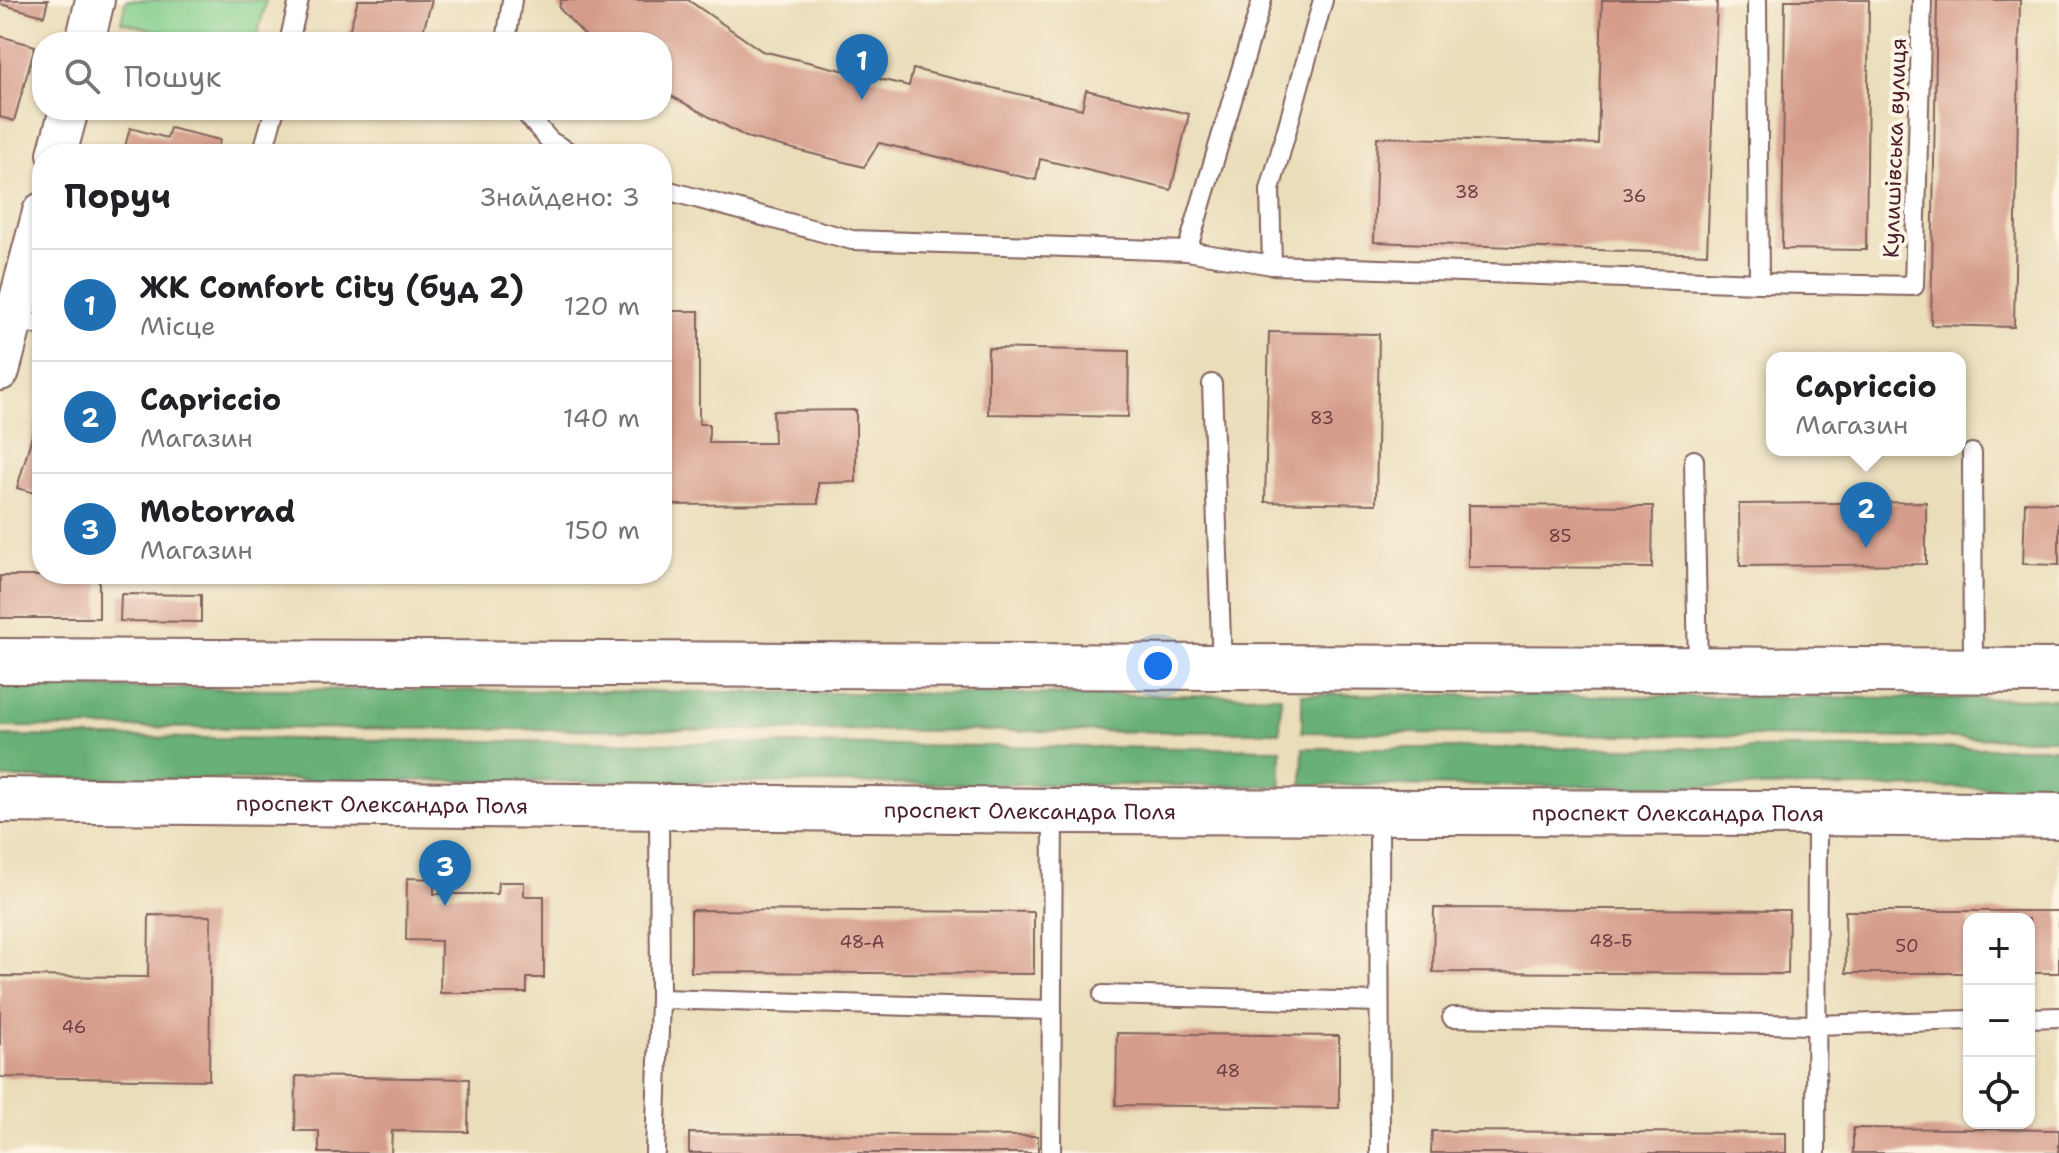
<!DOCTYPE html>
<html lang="uk">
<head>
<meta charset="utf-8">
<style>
	:root { --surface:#fff; --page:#f2f2f2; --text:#202124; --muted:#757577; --line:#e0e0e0; --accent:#1f6fb2 }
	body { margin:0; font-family:"Shantell Sans",sans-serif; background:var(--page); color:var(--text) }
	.controls { position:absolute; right:24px; bottom:24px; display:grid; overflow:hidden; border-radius:16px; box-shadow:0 2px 6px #0004 }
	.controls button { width:72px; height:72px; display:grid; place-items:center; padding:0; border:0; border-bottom:2px solid var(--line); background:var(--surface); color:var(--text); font:40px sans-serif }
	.you { position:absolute; left:1158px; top:666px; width:28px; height:28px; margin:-20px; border:6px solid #fff; border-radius:50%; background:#1a73e8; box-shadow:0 0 0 12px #1a73e833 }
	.badge { display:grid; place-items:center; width:52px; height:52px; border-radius:50%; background:var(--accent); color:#fff; font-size:26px; font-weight:700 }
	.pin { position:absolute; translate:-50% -66px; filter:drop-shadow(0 2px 4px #0008) }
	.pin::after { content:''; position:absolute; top:42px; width:28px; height:24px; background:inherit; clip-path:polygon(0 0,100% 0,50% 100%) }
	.popup { position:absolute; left:1766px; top:352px; width:200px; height:104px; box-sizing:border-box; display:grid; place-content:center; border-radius:16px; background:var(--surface); filter:drop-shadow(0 2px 6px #0005); font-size:26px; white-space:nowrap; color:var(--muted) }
	.popup b { font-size:30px; color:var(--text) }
	.popup::after { content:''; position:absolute; left:50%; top:100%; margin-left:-16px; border:16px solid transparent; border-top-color:var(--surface) }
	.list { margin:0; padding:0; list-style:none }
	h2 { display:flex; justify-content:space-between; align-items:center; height:104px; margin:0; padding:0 32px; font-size:34px }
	h2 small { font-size:26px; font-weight:400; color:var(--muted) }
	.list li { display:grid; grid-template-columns:52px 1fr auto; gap:24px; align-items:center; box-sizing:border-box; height:112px; padding:0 32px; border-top:2px solid var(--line) }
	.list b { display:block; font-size:30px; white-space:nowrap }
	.list p { margin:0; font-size:26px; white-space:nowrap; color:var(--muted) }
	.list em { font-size:26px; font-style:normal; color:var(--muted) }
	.icon { flex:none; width:44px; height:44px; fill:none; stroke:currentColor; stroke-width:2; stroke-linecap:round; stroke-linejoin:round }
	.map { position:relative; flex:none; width:2059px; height:1153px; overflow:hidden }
	.search { position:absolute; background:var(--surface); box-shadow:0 2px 6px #0004; left:32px; top:32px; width:640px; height:88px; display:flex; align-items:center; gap:20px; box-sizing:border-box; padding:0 28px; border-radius:32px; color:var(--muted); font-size:30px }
	.panel { position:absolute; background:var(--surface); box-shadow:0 2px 6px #0004; left:32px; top:144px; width:640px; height:440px; border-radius:32px }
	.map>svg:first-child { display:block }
</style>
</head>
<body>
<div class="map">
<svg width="2059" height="1153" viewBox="0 0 2059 1153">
	<rect width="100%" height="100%" fill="#fcf5e5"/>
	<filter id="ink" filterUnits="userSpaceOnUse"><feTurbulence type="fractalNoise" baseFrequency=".0125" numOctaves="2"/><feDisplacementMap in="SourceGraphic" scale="16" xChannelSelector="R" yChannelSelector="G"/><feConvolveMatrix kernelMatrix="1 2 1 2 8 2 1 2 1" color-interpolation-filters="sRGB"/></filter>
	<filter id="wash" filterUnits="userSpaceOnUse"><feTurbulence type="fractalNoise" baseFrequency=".006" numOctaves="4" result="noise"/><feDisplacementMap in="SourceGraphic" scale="32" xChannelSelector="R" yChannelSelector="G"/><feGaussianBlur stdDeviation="1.8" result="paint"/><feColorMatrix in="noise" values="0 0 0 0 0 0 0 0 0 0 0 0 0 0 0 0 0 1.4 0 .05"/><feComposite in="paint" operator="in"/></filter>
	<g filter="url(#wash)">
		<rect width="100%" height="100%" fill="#eaddba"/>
		<path fill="#80cd8b" stroke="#65765b" stroke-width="2" d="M 126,0 L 266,0 L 256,42 L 203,42 L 121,22 Z"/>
		<g fill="#68b077" stroke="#596851" stroke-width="2">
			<path d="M 0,687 L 1281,696 L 1280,732 L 0,727 Z"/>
			<path d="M 1302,694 L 2059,699 L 2059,739 L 1302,732 Z"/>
			<path d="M 0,736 L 1281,749 L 1281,786 L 0,778 Z"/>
			<path d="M 1303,748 L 2059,748 L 2059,788 L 1302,785 Z"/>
		</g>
		<g id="blocks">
			<g fill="#d69c8b">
				<path d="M 0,0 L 48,0 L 44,16 L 0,4 Z"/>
				<path d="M 358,0 L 432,0 L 420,42 L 346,42 Z"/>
				<path d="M 561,0 L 688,0 L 762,51 L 909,86 L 913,69 L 1082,109 L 1086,90 L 1189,114 L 1171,190 L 1040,159 L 1036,180 L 879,143 L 864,167 L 746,137 L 662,91 L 662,42 L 591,42 L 559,8 Z"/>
				<path d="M 1602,0 L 1717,0 L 1707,254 L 1374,242 L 1377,137 L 1598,144 Z"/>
				<path d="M 1785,0 L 1869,0 L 1866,250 L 1782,249 Z"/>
				<path d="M 1937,0 L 2020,0 L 2014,327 L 1931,325 Z"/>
				<path d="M 0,36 L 35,46 L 14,121 L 0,117 Z"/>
				<path d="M 130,128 L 167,138 L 170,128 L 220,140 L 217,154 L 123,154 Z"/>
				<path d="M 281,145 L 308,153 L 308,154 L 278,154 Z"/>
				<path d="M 662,311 L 699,311 L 699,424 L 709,424 L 709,443 L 774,443 L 773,411 L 856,410 L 856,482 L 818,483 L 818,504 L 662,505 Z"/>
				<path d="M 1269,332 L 1379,334 L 1376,504 L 1265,502 Z"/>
				<path d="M 988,348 L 1129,351 L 1128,417 L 988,414 Z"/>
				<path d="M 36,422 L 42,424 L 42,495 L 17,488 Z"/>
				<path d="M 1926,502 L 1926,564 L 1740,566 L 1739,504 Z"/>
				<path d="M 2025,502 L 2059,503 L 2059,565 L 2023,564 Z"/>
				<path d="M 1468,505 L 1653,506 L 1652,568 L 1468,567 Z"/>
				<rect x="0" y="576" width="99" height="42"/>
				<path d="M 121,594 L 201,595 L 201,622 L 120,621 Z"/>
				<path d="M 407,878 L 434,879 L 434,894 L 497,894 L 498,882 L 524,882 L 524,896 L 544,896 L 544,978 L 527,978 L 527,993 L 440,993 L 441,941 L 406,940 Z"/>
				<path d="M 1434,908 L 1789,910 L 1788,974 L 1433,972 Z"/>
				<path d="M 691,910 L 1034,912 L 1034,974 L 691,972 Z"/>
				<path d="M 1845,911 L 2059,911 L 2059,973 L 2029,973 L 2029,919 L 1969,919 L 1969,973 L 1846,973 Z"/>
				<path d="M 149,915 L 211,916 L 209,1080 L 0,1077 L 0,976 L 148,977 Z"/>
				<path d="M 1117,1033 L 1339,1036 L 1339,1108 L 1116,1105 Z"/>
				<path d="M 296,1076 L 469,1079 L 468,1132 L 392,1131 L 391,1153 L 319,1153 L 319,1131 L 295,1131 Z"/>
				<path d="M 1853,1128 L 2059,1130 L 2059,1153 L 1853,1153 Z"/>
				<path d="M 1432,1131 L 1786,1133 L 1786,1153 L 1431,1153 Z"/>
				<path d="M 689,1133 L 1038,1136 L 1038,1153 L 689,1153 Z"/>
			</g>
		</g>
	</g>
	<g filter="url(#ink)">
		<use href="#blocks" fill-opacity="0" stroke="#82625d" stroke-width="2"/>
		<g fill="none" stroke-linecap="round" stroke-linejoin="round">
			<g stroke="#82625d" stroke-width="22">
				<g id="lane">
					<path d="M 1323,0 L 1270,190 L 1272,265 L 1759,283 L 1757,0"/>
					<path d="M 289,42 L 299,0"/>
					<path d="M 506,42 L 512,0"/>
					<path d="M 523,110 L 550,141 L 572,154"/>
					<path d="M 262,154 L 274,112"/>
					<path d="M 662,189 L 852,240 L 1187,251 L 1262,0"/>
					<path d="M 1187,251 L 1272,265"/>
					<path d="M 1759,283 L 1914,286 L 1922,0"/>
					<path d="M 14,319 L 42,326"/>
					<path d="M 1212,384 L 1222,668"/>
					<path d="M 1972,453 L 1973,670"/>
					<path d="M 1694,460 L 1698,669"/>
					<path d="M 1379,813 L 1380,1153"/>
					<path d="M 1103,995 L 1379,1002"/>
					<path d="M 660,999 L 1052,1010"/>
					<path d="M 1452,1017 L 1816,1025 L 1969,1020"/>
					<path d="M 2029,1018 L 2059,1017"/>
					<path d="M 655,1153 L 660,999 L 659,808"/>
					<path d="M 1051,1153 L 1053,811"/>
					<path d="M 1816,1153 L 1817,813"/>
				</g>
			</g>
			<g stroke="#82625d" stroke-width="42">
				<g id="street">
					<path d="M 85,42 L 95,0"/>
					<path d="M 57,154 L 69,110"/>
					<path d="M 0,371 L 42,212"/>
				</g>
			</g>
			<g stroke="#82625d" stroke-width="48">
				<g id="primary">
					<path d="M 0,661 L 2059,671"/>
					<path id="s1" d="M 0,800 L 1053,811 L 1817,813 L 2059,816"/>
				</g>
			</g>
			<use href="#lane" stroke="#fff" stroke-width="18"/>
			<use href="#street" stroke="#fff" stroke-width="38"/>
			<use href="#primary" stroke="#fff" stroke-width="44"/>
		</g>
	</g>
	<g text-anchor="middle" stroke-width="8" stroke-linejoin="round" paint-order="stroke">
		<g font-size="18" fill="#6d3e43">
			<text x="1467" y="198">38</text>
			<text x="1634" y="202">36</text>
			<text x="1322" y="424">83</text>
			<text x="1560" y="542">85</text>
			<text x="1611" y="947">48-Б</text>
			<text x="862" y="948">48-А</text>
			<text x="1907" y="952">50</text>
			<text x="74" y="1033">46</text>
			<text x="1228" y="1077">48</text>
		</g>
		<g font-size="22" fill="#4a1f2b" stroke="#fcf5e5">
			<text transform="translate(1894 148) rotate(-88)" y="8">Кулишівська вулиця</text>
			<text dy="8" stroke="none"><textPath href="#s1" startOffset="382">проспект Олександра Поля</textPath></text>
			<text dy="8" stroke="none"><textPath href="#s1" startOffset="1030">проспект Олександра Поля</textPath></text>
			<text dy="8" stroke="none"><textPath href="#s1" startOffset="1678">проспект Олександра Поля</textPath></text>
		</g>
	</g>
</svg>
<div class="controls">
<button>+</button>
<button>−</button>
<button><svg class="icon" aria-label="locate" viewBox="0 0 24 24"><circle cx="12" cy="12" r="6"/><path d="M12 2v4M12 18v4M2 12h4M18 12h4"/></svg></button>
</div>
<div class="you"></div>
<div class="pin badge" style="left:862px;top:100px">1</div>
<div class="pin badge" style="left:1866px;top:548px">2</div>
<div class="popup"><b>Capriccio</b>Магазин</div>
<div class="pin badge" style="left:445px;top:906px">3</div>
<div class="search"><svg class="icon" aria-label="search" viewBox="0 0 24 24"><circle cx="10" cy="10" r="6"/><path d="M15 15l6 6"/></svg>Пошук</div>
<section class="panel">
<h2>Поруч<small>Знайдено: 3</small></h2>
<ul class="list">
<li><span class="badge">1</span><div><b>ЖК Comfort City (буд 2)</b><p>Місце</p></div><em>120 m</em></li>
<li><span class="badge">2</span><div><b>Capriccio</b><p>Магазин</p></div><em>140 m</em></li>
<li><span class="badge">3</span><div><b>Motorrad</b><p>Магазин</p></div><em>150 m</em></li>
</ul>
</section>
</div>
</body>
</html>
